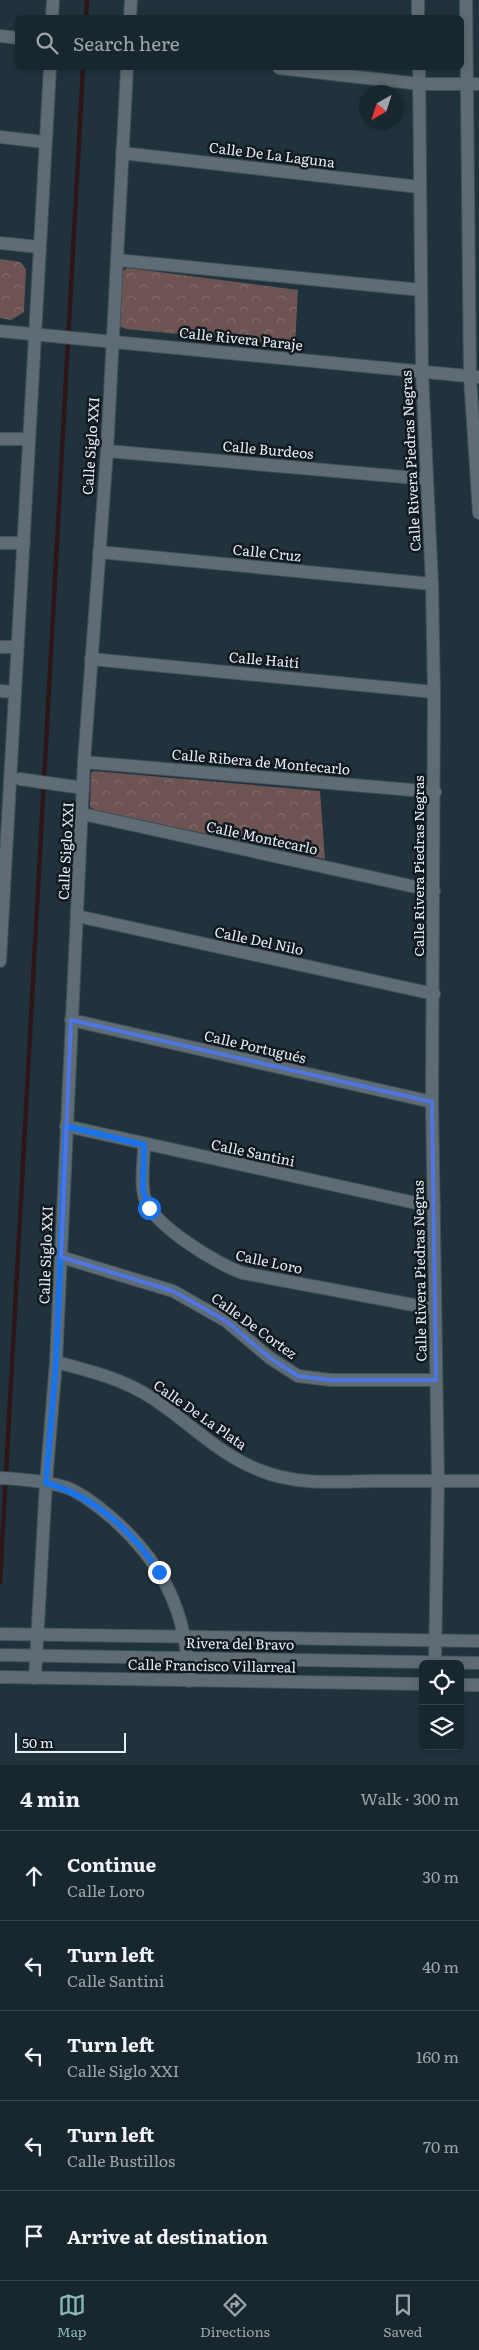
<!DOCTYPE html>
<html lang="en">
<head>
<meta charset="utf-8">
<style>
	:root { --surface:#18262e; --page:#25323a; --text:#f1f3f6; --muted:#9fa5aa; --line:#36434a; --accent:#8bbbb9 }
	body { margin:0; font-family:Literata,serif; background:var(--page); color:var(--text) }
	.controls { position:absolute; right:15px; bottom:15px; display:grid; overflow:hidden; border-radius:8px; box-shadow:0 2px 8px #0003 }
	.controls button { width:45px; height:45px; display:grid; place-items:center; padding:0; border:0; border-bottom:1px solid var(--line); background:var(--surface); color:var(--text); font:25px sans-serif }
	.compass { position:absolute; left:359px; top:85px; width:45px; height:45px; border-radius:50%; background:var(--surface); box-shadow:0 2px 8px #0003; rotate:219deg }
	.scale { position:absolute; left:15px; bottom:12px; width:111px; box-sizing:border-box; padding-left:5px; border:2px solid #e4eff6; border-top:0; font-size:14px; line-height:18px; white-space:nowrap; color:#e4eff6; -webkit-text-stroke:4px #11191e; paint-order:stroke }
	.stop { position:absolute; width:15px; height:15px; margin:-11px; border:4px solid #1a73e8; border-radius:50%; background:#fff }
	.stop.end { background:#1a73e8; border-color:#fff; box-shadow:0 1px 5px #0008 }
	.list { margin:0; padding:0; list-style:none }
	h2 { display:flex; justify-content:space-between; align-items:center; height:65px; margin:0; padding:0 20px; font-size:21px }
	h2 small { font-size:16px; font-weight:400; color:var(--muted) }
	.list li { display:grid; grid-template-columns:32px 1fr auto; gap:15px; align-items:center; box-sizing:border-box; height:90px; padding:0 20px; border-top:1px solid var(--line) }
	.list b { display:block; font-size:19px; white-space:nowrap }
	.list p { margin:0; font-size:16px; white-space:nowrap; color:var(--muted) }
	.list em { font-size:16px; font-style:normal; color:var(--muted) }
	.icon { flex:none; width:28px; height:28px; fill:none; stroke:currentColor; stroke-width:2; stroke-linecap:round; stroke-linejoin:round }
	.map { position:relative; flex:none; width:479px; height:1765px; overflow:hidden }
	.search { position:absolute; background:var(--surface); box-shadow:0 2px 8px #0003; left:15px; right:15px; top:15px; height:55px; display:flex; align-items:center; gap:12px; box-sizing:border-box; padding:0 18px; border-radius:8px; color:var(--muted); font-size:19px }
	.sheet { height:515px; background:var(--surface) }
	nav { display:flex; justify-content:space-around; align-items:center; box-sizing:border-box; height:70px; border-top:1px solid var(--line); background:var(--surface); font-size:14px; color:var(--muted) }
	nav a { display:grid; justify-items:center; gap:2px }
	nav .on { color:var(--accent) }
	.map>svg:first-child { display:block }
</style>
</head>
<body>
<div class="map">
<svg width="479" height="1765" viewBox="0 0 479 1765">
	<defs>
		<pattern id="park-crowns" width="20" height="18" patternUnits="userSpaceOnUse" patternTransform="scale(1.25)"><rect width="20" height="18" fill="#6d5352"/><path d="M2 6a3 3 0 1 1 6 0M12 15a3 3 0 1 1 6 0" fill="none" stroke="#826c6c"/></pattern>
	</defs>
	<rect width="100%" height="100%" fill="#20333d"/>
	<g fill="url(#park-crowns)">
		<path d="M 0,259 L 20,262 L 26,269 L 24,312 L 11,320 L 0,318 Z"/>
		<path d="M 128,268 L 298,290 L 295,345 L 126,329 L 119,326 L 122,271 Z"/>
		<path d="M 93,771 L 320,791 L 325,859 L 95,810 L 90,807 L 91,774 Z"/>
	</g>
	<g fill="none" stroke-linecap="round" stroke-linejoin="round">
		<g stroke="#2f1515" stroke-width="4.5">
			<path d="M 86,18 L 87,0"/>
			<path d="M 0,1583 L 83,68"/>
		</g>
		<g stroke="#3f515b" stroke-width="14">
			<g id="minor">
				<path d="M 418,0 L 418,18"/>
				<path d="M 466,0 L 470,377 L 479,513"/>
				<path d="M 52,18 L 53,0"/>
				<path d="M 130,18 L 131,0"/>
				<path d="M 0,36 L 18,38"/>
				<path d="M 279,68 L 420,84 L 479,84"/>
				<path d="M 419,68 L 422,372 L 432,584 L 434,692 L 432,1102 L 438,1481 L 435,1664"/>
				<path d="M 0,137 L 44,142"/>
				<path d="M 122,153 L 419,187"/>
				<path d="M 0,243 L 39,247"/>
				<path d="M 117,260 L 421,290"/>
				<path d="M 0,331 L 478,377"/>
				<path d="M 0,439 L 29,439"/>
				<path d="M 107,451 L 427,479"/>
				<path d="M 0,543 L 24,543"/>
				<path d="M 99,552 L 432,584"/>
				<path d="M 0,647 L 17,647"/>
				<path d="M 91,659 L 434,692"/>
				<path d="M 0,691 L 14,692"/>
				<path d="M 84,762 L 435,792"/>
				<path d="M 20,779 L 83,788"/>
				<path d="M 83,814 L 434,891"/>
				<path d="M 77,916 L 434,994"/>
				<path d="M 0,961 L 50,68"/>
				<path d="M 71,1020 L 432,1102"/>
				<path d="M 66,1126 L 434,1207"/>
				<path d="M 144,1145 C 144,1162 140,1183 145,1199 C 153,1225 218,1265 243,1273 L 435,1309"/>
				<path d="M 61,1257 L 173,1291 L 226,1321 L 270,1358 L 298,1376 L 331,1380 L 436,1380"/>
				<path d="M 56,1362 C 90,1371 123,1379 152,1398 C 189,1422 218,1454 259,1470 C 294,1485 335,1482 372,1481 C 408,1481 443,1481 479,1481"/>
				<path d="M 0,1478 C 22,1479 46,1481 68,1488 C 83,1494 99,1507 112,1518 C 163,1563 187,1612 189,1681"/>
				<path d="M 0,1634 L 479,1641"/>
				<path d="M 0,1655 L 479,1663"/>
				<path d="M 0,1677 L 423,1684"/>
				<path d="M 35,1678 L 46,1483 L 56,1362 L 84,762 L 107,451 L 127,68"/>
				<path d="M 460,1685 L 479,1685"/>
			</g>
		</g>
		<use href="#minor" stroke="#606c73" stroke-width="12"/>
	</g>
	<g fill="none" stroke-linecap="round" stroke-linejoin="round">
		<path stroke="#1a73e8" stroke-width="6" d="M 149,1208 L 143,1190 L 144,1145 L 66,1126 L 56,1362 L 46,1483 C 94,1496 132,1531 159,1572"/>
	</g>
	<path fill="none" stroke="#4f76e0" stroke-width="4" stroke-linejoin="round" d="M 71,1020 L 432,1102 L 436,1380 L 331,1380 L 298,1376 L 270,1358 L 226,1321 L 173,1291 L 61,1257 Z"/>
	<g text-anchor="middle" stroke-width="5" stroke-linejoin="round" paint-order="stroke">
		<g font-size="14" fill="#e4eff6" stroke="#11191e">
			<text transform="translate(272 155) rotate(7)" y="5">Calle De La Laguna</text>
			<text transform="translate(241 339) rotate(6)" y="5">Calle Rivera Paraje</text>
			<text transform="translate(91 446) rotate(-86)" y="5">Calle Siglo XXI</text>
			<text transform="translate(268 450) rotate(5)" y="5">Calle Burdeos</text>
			<text transform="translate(411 461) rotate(-93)" y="5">Calle Rivera Piedras Negras</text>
			<text transform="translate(267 553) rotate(6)" y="5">Calle Cruz</text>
			<text transform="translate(264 660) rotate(5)" y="5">Calle Haití</text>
			<text transform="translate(261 762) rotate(5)" y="5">Calle Ribera de Montecarlo</text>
			<text transform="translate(262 838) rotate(12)" y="5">Calle Montecarlo</text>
			<text transform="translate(66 851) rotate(-87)" y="5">Calle Siglo XXI</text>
			<text transform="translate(419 866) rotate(-90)" y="5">Calle Rivera Piedras Negras</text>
			<text transform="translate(259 941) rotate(12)" y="5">Calle Del Nilo</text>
			<text transform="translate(255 1047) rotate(13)" y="5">Calle Portugués</text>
			<text transform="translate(253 1153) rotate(12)" y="5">Calle Santini</text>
			<text transform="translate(46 1255) rotate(-88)" y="5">Calle Siglo XXI</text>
			<text transform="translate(269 1262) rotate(12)" y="5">Calle Loro</text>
			<text transform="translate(420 1271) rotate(-91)" y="5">Calle Rivera Piedras Negras</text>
			<text transform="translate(254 1326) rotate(36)" y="5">Calle De Cortez</text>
			<text transform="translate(200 1415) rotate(35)" y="5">Calle De La Plata</text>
			<text transform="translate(240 1644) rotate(1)" y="5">Rivera del Bravo</text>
			<text transform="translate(212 1666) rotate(1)" y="5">Calle Francisco Villarreal</text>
		</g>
	</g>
</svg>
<div class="controls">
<button><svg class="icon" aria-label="locate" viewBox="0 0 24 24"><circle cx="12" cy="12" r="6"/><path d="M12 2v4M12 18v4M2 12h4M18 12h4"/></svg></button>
<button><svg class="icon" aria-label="layers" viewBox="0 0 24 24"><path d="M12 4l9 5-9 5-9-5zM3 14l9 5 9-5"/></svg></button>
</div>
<svg class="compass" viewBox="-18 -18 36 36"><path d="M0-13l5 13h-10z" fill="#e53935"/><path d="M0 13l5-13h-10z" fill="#9fa5aa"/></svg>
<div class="scale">50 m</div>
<div class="stop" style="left:149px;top:1208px"></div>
<div class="stop end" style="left:159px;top:1572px"></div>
<div class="search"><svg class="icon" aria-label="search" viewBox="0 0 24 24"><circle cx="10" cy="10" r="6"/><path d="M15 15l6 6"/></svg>Search here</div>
</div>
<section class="sheet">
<h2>4 min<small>Walk · 300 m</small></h2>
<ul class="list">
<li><svg class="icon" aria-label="ahead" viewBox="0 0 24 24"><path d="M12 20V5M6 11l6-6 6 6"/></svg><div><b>Continue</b><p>Calle Loro</p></div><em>30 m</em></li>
<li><svg class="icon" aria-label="left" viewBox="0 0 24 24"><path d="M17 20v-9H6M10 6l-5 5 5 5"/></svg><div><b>Turn left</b><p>Calle Santini</p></div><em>40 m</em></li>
<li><svg class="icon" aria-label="left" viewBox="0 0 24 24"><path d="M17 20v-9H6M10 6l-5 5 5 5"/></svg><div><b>Turn left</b><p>Calle Siglo XXI</p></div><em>160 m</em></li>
<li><svg class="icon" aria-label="left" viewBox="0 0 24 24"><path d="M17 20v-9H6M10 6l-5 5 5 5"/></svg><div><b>Turn left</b><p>Calle Bustillos</p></div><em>70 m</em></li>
<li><svg class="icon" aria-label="arrive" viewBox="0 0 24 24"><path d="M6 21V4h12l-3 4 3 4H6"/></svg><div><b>Arrive at destination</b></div></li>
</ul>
</section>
<nav>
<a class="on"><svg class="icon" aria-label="map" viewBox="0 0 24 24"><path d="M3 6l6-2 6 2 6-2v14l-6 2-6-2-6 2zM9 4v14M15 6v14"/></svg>Map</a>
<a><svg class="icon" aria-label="directions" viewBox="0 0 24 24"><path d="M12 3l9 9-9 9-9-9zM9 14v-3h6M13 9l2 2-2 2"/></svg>Directions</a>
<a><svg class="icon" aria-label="saved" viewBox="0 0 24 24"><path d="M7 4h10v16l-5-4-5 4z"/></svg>Saved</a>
</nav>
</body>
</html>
